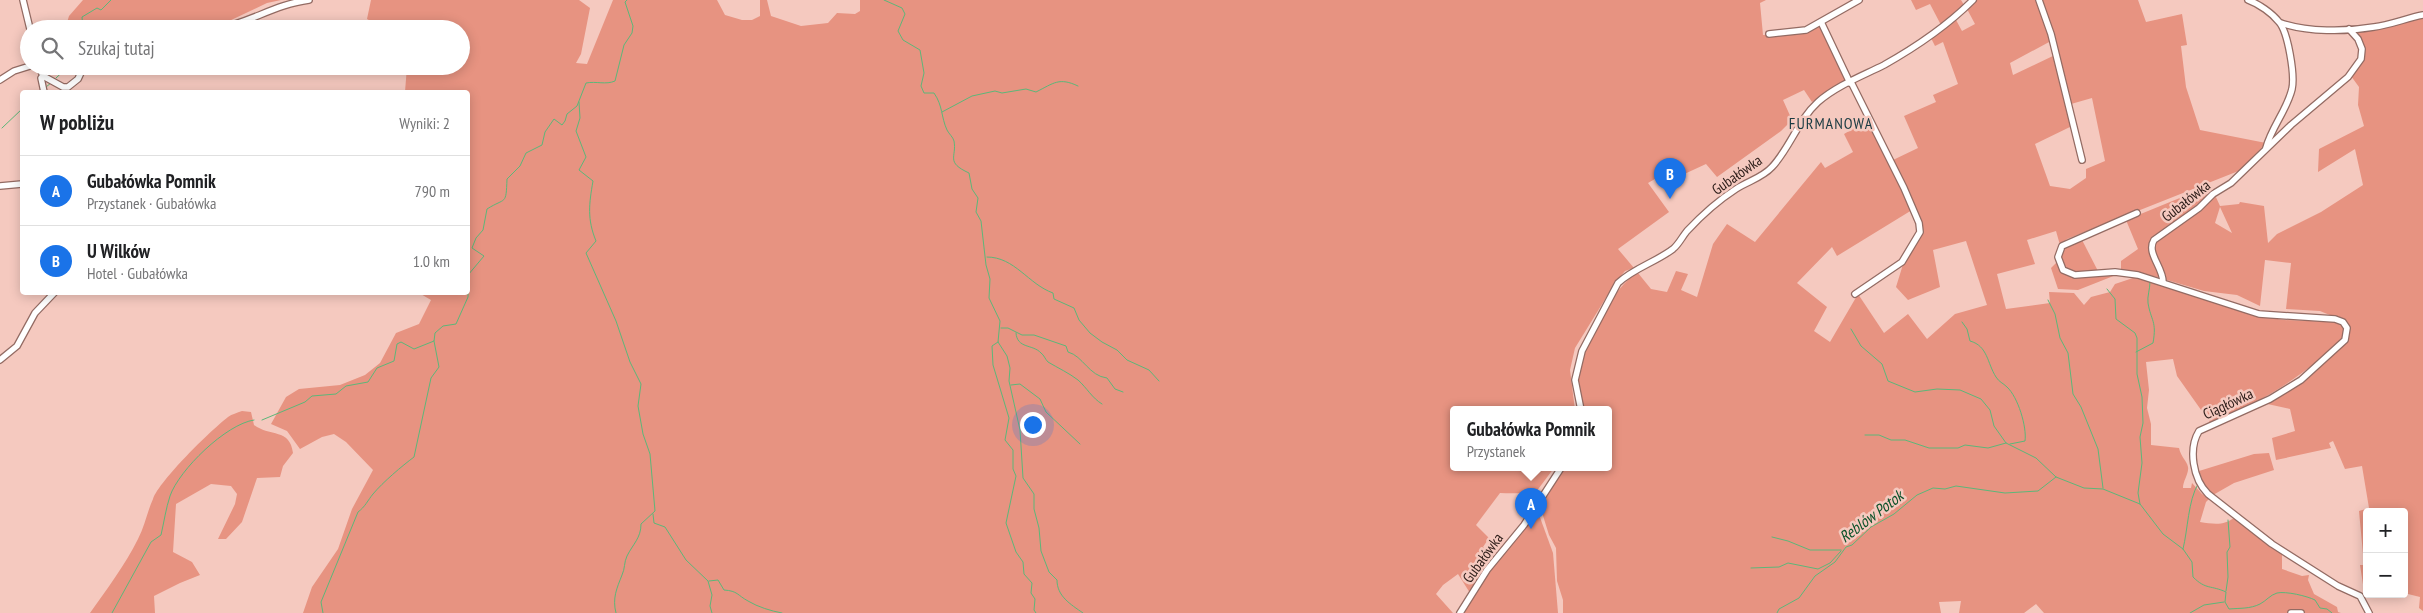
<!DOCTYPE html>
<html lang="pl">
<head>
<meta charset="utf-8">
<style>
	:root { --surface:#fff; --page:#f2f2f2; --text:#202124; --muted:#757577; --line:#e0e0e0; --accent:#1a73e8 }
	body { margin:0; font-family:"PT Sans Narrow",sans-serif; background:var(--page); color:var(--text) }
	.controls { position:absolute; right:15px; bottom:15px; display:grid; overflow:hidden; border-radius:5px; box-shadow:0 2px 12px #0003 }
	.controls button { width:45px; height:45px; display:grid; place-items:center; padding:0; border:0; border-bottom:1px solid var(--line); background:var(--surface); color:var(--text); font:25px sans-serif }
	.you { position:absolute; left:1032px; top:424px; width:18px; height:18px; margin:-12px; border:4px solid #fff; border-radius:50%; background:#1a73e8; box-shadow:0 0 0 8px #1a73e833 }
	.badge { display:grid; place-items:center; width:32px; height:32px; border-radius:50%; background:var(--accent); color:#fff; font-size:16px; font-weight:700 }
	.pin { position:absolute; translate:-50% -41px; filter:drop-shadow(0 1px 2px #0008) }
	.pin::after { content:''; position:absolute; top:26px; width:18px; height:15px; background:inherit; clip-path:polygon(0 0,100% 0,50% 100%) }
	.popup { position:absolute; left:1450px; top:406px; width:162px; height:65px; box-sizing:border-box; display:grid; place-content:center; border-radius:5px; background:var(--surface); filter:drop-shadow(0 1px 4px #0005); font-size:16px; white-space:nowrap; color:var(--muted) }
	.popup b { font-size:19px; color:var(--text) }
	.popup::after { content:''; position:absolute; left:50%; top:100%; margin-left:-10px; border:10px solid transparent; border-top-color:var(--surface) }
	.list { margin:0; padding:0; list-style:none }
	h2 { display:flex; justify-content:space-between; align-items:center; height:65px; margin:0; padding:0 20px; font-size:21px }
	h2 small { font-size:16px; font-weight:400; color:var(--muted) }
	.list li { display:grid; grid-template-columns:32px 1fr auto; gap:15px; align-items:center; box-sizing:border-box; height:70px; padding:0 20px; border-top:1px solid var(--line) }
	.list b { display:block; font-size:19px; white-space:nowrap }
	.list p { margin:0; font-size:16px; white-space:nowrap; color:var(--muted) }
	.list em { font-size:16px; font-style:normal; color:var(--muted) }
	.icon { flex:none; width:28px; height:28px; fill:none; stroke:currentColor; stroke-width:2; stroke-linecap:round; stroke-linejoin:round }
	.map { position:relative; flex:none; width:2423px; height:613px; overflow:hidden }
	.search { position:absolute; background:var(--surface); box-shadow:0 2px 12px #0003; left:20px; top:20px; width:450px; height:55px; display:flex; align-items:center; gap:12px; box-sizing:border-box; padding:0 18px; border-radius:28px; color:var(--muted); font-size:19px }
	.panel { position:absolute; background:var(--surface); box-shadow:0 2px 12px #0003; left:20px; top:90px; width:450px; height:205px; border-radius:5px }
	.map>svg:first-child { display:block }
</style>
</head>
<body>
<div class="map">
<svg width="2423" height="613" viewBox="0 0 2423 613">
	<rect width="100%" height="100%" fill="#f5c9bf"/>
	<g fill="#e79381" fill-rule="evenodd">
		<path d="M 83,0 L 281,0 L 267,3 L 227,22 L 200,28 L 65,29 L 69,16 Z"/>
		<path d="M 371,0 L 579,0 L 590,8 L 581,54 L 576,63 L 587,64 L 613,0 L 717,0 L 725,15 L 742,20 L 752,20 L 760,16 L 760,0 L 767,0 L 771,16 L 801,26 L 828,23 L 837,13 L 855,14 L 860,11 L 860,0 L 1766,0 L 1760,3 L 1763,35 L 1796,34 L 1824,22 L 1852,79 L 1812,102 L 1804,90 L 1783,100 L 1792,120 L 1781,131 L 1717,177 L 1706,164 L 1680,176 L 1674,168 L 1648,183 L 1669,212 L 1618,249 L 1634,268 L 1625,271 L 1615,283 L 1575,348 L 1570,370 L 1575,410 L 1454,410 L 1454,468 L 1554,468 L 1533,496 C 1522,492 1512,494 1500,493 L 1476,525 L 1489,538 L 1483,547 L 1494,558 L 1470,593 L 1458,574 L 1443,585 L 1436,594 L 1453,613 L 303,613 L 312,587 L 338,549 L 352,509 L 373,470 L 346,442 L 334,434 L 322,437 L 300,449 L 287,431 L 271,424 L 286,397 L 299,389 L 340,385 L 365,375 L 380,363 L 396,333 L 419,324 L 431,300 L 419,293 L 468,292 L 468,92 L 405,92 L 407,66 L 461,66 L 461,29 C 434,29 390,34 367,19 Z"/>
		<path d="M 1911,0 L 1961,0 L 1964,5 L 1941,25 L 1930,4 L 1916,10 Z"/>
		<path d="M 1975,0 L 2038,0 L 2051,41 L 2010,63 L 2013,75 L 2055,55 L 2072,126 L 2035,144 L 2050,186 L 2070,189 L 2086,178 L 2086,169 L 2105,161 L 2092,98 L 2071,104 L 2042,0 L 2138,0 L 2146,22 L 2182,14 L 2187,45 L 2181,46 L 2186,87 L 2200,130 L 2266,143 L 2241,170 L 2067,239 L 2060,245 L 2056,231 L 2027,240 L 2035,264 L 1997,274 L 2006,309 L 2050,303 L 2049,292 L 2074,293 L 2084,305 L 2091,297 L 2110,292 L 2115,284 L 2136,277 L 2258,316 L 2284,320 L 2336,322 L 2343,326 L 2345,331 L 2343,337 C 2308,375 2258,403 2211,424 L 2177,376 L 2173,359 L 2146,362 L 2149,390 L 2147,408 L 2151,424 L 2151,445 L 2179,448 C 2181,457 2187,461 2188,467 C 2189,474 2183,481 2183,488 L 2191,488 L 2192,483 L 2202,494 L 2210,498 L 2206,502 L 2200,522 C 2214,524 2224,526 2235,517 L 2282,553 L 2282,569 L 2302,576 L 2309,575 L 2308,580 L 2314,594 L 2337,607 L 2338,612 L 2341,613 L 2302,613 L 2297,610 L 2287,613 L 2044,613 L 2036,604 L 2024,613 L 1959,613 L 1961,601 L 1939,602 L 1941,613 L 1563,613 L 1563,600 L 1557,581 L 1556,548 L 1549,535 L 1540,506 L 1563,468 L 1608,468 L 1608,410 L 1583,410 C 1581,398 1578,383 1579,371 C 1583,346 1615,283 1638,273 L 1651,289 L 1667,292 L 1676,271 L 1688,274 L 1681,290 L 1697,297 L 1713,244 L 1727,224 L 1755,242 L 1821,162 L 1825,168 L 1853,152 L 1844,134 L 1868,120 L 1912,210 L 1837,256 L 1832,247 L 1797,283 L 1827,307 L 1814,331 L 1830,342 L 1858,294 L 1884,333 L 1908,314 L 1927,339 L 1955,314 L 1987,305 L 1966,241 L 1933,250 L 1940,287 L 1908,300 L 1896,287 L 1905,258 L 1921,234 L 1893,160 L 1918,148 L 1904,116 L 1936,102 L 1933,95 L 1958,84 L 1943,42 L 1935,46 L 1931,38 L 1956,20 L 1962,31 L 1975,24 L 1967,9 Z"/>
		<path d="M 2423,17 L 2423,611 L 2419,608 L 2420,597 L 2404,593 L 2404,512 L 2367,512 L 2367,591 L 2364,591 L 2360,565 L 2364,565 L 2359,511 L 2369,508 L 2362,466 L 2345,469 L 2333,441 L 2329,443 L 2331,448 L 2276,460 L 2272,438 L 2295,431 L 2290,409 L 2263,403 L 2311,376 L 2319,364 L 2338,347 L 2349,330 L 2347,322 L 2320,311 L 2286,309 L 2291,263 L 2265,260 L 2260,306 L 2237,295 L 2204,291 L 2157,277 L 2121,270 L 2121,261 L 2138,249 L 2126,220 L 2192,193 L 2215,195 L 2220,206 L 2239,204 L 2240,202 L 2264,206 L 2268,243 L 2277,234 L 2321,212 L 2363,185 L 2355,149 L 2318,172 L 2319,149 L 2364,126 L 2358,105 L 2359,87 L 2351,76 L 2363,53 L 2353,32 ZM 2220,207 L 2232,233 L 2215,223 Z"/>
		<path d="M 59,66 L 78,66 L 76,70 L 69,74 L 64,72 Z"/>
		<path d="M 2081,238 L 2099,273 L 2067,272 C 2057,251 2062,247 2081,238 Z"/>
		<path d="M 2057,262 C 2065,290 2097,270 2116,275 L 2078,290 L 2058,289 L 2051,268 Z"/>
		<path d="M 242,411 L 251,412 L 254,425 C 270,437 290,428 293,453 L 283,466 L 280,477 L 257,478 L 242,522 L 226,539 L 218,539 L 235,504 L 237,494 L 231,486 L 211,484 L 176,504 L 173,552 L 192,562 L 200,575 L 180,583 L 154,596 L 155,613 L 90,613 C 107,589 125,565 138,539 C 145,526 147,512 153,499 C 160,480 210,431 228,417 C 232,414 237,413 242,411 Z"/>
		<path d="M 2269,453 L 2274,470 L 2234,483 L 2213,495 L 2205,487 L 2199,471 L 2254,454 Z"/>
		<path d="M 1535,512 L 1538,512 L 1553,553 L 1558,613 L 1462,613 L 1496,562 Z"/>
	</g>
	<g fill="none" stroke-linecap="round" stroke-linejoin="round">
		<g stroke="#5cb779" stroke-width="1">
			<path d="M 884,0 L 902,8 L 905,14 L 898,31 L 903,40 L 920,50 L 924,73 L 921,86 L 924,93 L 934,93 C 943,106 941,117 947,130 C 949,134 953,137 954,141 C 957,157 945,162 969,173 L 972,189 L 978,198 L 976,212 L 981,221 L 986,265 L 990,279 L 989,298 L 1000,321 L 998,342 L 1007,356 L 1010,368 L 1009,381 L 1020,430 L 1023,478 L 1034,494 L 1034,509 L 1039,528 L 1041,551 L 1049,572 L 1057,580 C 1057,596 1070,604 1083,613"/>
			<path d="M 83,29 L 82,17 L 97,8 L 101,10 L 111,0"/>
			<path d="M 56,78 L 69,66"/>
			<path d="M 46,87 L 51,83"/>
			<path d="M 579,102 L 580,118 L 576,131 L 586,157 L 579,170 L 593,181 C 589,204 587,219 596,241 L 586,253 L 616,321 L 630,362 L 641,384 L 638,406 L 643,434 L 650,454 L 655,511 L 641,524 C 641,538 633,544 627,556 C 624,562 625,569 622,575 C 617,588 612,598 616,613"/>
			<path d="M 942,112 L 972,96 L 995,91 L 1002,93 L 1026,89 L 1036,92 C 1054,83 1059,77 1078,86"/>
			<path d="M 2,128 L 22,109"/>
			<path d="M 987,257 C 1015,257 1028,284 1053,293 L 1054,299 L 1074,308 L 1079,320 L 1090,333 L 1102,342 L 1117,350 L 1127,360 L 1149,370 L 1159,381"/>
			<path d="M 2107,289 L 2115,299 L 2116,319 L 2135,333 L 2137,338 L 2137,374 L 2142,397 L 2143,423 L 2140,437 L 2142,463 L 2138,493 L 2140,504"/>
			<path d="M 2048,300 L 2055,314 L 2060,338 L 2068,353 L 2073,394 L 2081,407 L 2098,449 L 2103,488"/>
			<path d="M 1962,322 L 1967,329 L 1970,341 C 1988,346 1987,363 1996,377 C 1999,382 2003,383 2007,387 C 2018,397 2027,427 2025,441 L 2010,444"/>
			<path d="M 1001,328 L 1008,328 L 1022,335 L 1034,335 L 1066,346 L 1068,352 C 1083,356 1089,376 1107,378 L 1115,389 L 1123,392"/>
			<path d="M 1851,329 L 1861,346 L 1882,364 L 1888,381 L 1915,392 L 1937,389 L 1960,390 L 1981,399 L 1990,410 L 1994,426 L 2006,443 L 2036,458 L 2056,477 L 2084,488 L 2103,489 L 2140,504 L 2163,534 L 2183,549 L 2192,562 L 2193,577 C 2206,590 2211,585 2226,592 L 2225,602 L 2229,609 C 2240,608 2250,609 2260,604 C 2266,601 2270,595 2277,593 C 2286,591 2307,596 2315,600 L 2320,608 L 2327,609 L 2332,613"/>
			<path d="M 1016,333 C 1017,349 1033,344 1041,353 C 1044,355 1045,359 1048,362 C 1058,368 1069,373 1078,380 C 1087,388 1092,398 1102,404"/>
			<path d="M 998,342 L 992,346 L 993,365 L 1009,418 L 1005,440 L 1013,450 L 1013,469 L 1016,476 L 1006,523 L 1016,552 L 1023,562 L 1024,574 L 1032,583 L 1031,593 L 1035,599 L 1034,610 L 1036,613"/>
			<path d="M 2136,352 L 2153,343 C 2157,321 2151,321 2148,303 C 2147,297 2150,289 2150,282"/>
			<path d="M 1011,385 L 1020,384 L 1040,399 L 1046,412 L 1080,444"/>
			<path d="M 262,420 L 305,402 L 312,396 L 336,394 L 346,386 L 368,382 L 377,368 L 394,361 L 397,344 L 401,342 L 414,349 L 434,341 L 435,333 L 443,326 L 456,324 L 468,297 L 468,275 L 484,256 L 472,248 L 476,238 L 483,230 L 487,209 C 506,197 506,206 507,179 L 520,166 L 526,153 L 542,145 L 545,132 L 554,119 L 562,125 L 565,121 L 567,114 L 577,106 L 586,83 C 596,81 606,85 615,81 L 624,45 L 632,33 L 633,26 L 625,2 L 627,0"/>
			<path d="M 1865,435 L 1879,435 L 1891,440 L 1905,440 L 1929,448 L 1958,448 L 1965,445 L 1988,448 L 2006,443"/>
			<path d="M 653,514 L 654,523 L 665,527 L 686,560 L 708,581 L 712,595 L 710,606 L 712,613"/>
			<path d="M 1772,537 L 1788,541 L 1810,550 L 1841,550"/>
			<path d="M 2183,549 C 2188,529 2188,501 2198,484"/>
			<path d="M 1751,568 L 1779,567 L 1788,563 L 1818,569 L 1830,563 L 1841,551"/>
			<path d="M 709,581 L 718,580 L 724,590 C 738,591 737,595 748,601 C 758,607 771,611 782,613"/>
			<path d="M 2226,591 L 2228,577 L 2227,552 L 2230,547 L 2228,520"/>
			<path d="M 112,613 L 151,542 L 161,535 C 164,522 166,508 170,496 C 179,470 226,424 254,420"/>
			<path d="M 323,613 L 321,602 L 358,512 C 365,507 368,500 373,494 C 383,482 402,466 414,457 L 431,378 L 439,367 L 434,341"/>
			<path d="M 1777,613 L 1779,609 L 1799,598 L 1815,576 L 1835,562 L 1846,547 L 1852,545 L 1871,527 L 1894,514 L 1917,495 L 1933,488 L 1945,489 L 1956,486 L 2005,493 L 2038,491 L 2056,477"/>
			<path d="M 2190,613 L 2204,605 L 2224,602"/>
		</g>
		<g stroke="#936b63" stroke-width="8">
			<g id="minor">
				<path d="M 23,0 L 30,29"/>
				<path d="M 2039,0 L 2051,34 L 2082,160"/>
				<path d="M 2248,0 C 2259,4 2272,13 2279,22 C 2288,32 2295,75 2292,89 C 2287,110 2271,128 2266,148"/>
				<path d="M 1821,22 L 1850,83"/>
				<path d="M 2281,23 C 2308,32 2345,32 2374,27 C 2390,25 2407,18 2423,15"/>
				<path d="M 217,29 C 249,23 276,4 309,0"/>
				<path d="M 1769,34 L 1806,30 L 1859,0"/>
				<path d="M 39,66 L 43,76 L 41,78 L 44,92"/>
				<path d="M 43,76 L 63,87 L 68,87 L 78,79 L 84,66"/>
				<path d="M 0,80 L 14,71 L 30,66"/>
				<path d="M 1851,82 L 1904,188 L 1919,223 L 1920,232 L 1902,262 L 1855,294"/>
				<path d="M 0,186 L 22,184"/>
				<path d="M 2137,213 L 2062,246 L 2058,257 L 2063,270 L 2075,275 L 2115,272 L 2138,275 L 2259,314 L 2335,319 L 2343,322 L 2347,328 L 2345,340 L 2301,380 L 2270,399 L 2199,431 C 2188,449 2193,479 2208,494 L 2272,544 L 2338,586 L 2360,596 L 2369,613"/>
				<path d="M 2163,282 C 2163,267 2146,253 2154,240 L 2199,208 L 2213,194 L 2231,183 L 2291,125 L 2348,77 L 2361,59 L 2362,49 L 2358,39 L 2349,29"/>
				<path d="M 0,360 L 17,346 L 35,313 L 55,292"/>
				<path d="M 1581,410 L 1575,380 L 1582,351 L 1618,283 C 1634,268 1656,262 1673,249 C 1679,244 1682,237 1687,231 C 1701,216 1719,200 1736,189 C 1748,181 1762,178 1772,167 C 1790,148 1798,120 1818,102 C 1836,86 1862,76 1884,65 C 1916,47 1947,26 1973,0"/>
				<path d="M 1460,613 L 1487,570 L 1524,525 L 1561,468"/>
				<path d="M 2291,613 L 2301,613"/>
			</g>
		</g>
		<use href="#minor" stroke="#fff" stroke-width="5.5"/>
	</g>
	<g text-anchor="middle" stroke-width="5" stroke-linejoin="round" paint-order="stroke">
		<g font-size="15" fill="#30201c" stroke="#f5c9bf">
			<text transform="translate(1737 175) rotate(-35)" y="5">Gubałówka</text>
			<text transform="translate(2186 201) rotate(-38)" y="5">Gubałówka</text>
			<text transform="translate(2228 404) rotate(-25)" y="5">Ciągłówka</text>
			<text transform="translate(1483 558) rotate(-54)" y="5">Gubałówka</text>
		</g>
		<g font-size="16" letter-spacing="1" fill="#1b3b42" stroke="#f5c9bf">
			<text x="1831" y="129">FURMANOWA</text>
		</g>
		<g font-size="16" font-style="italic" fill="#0a5129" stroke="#f5c9bf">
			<text transform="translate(1871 516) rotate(-37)" y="6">Reblów Potok</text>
		</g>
	</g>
</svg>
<div class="controls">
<button>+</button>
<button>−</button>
</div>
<div class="you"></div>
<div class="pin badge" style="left:1531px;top:529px">A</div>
<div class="popup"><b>Gubałówka Pomnik</b>Przystanek</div>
<div class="pin badge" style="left:1670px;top:199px">B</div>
<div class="search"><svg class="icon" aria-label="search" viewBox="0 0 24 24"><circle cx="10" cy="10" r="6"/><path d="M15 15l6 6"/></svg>Szukaj tutaj</div>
<section class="panel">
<h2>W pobliżu<small>Wyniki: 2</small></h2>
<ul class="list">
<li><span class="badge">A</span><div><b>Gubałówka Pomnik</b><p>Przystanek · Gubałówka</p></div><em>790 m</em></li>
<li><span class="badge">B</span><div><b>U Wilków</b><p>Hotel · Gubałówka</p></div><em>1.0 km</em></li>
</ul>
</section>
</div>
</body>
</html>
